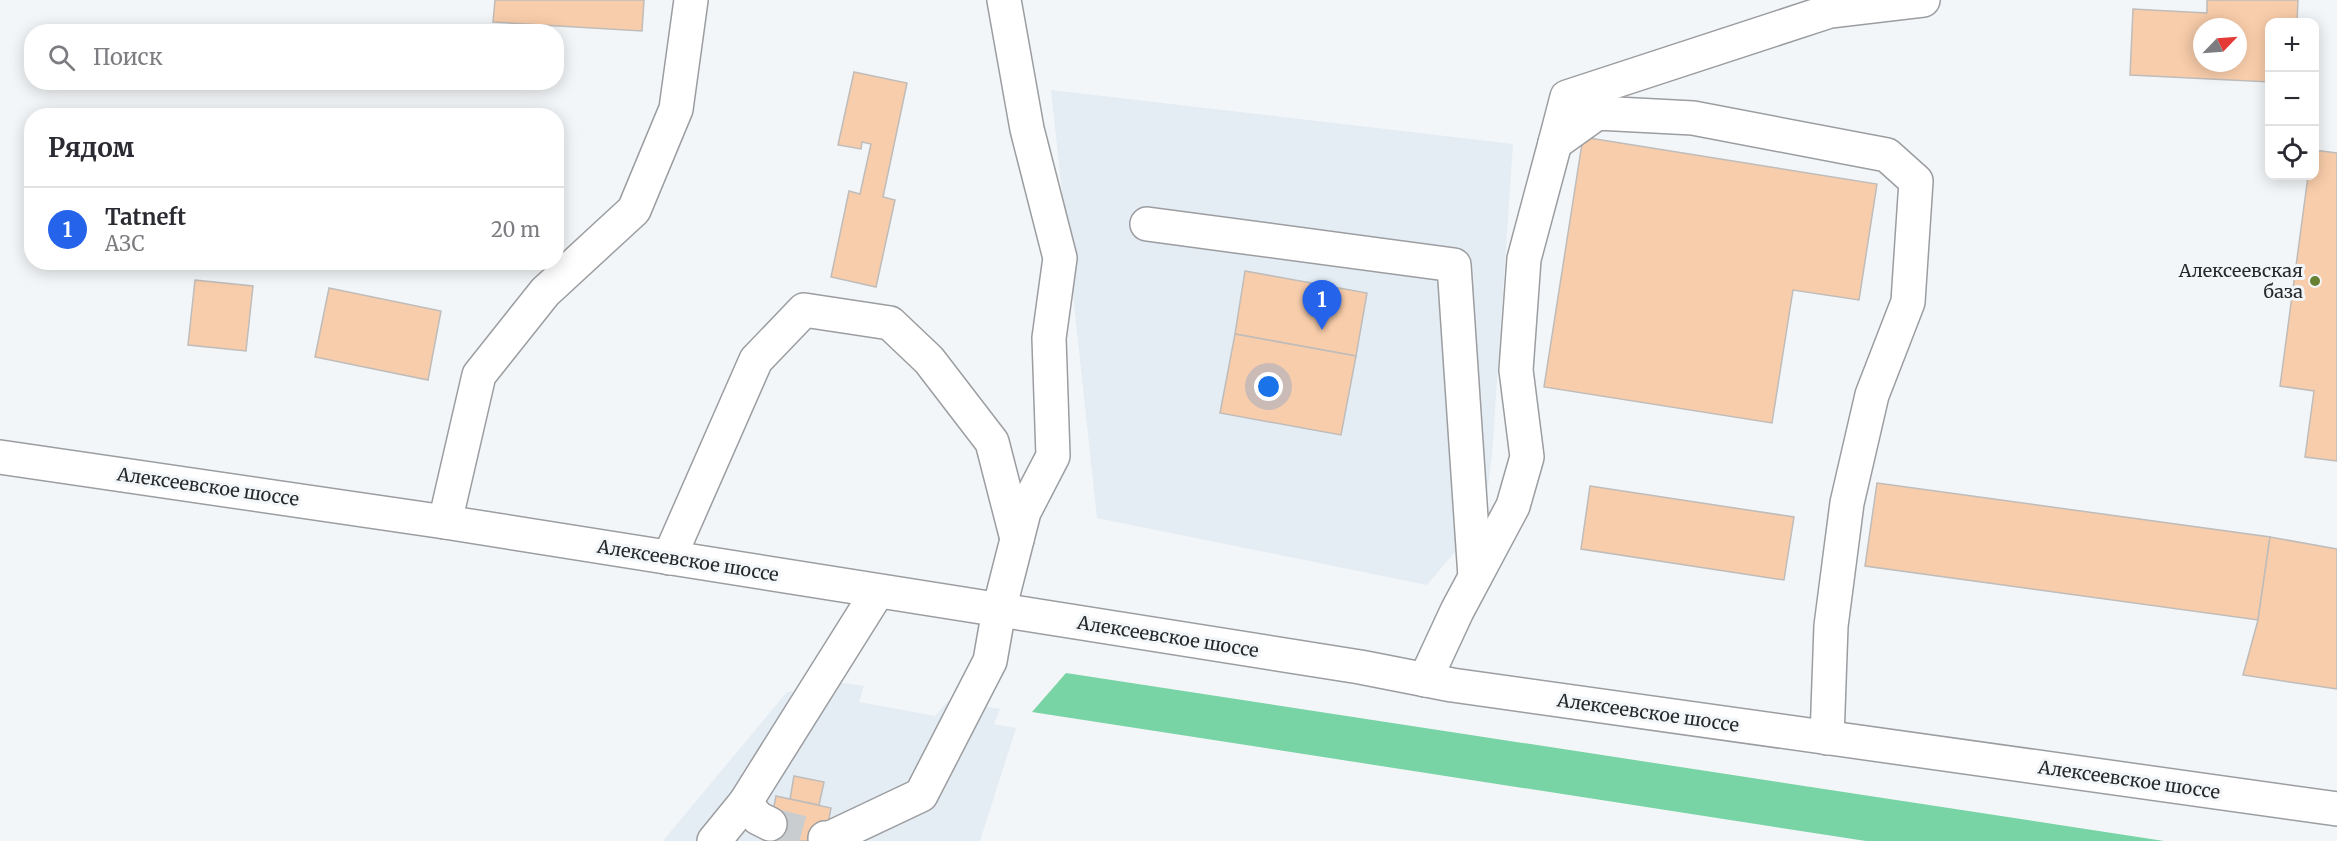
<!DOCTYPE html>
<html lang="ru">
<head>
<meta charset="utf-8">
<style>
	:root { --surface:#fff; --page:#f7f7f7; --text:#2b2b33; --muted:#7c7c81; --line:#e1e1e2; --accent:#2563eb }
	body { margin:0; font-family:Merriweather,serif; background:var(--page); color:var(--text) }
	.controls { position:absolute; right:18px; top:18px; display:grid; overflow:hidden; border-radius:12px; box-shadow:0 3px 15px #0003 }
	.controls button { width:54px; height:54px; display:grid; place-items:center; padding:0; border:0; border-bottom:2px solid var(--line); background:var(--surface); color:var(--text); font:30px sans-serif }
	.compass { position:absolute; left:2193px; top:18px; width:54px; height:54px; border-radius:50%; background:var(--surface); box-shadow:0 3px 15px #0003; rotate:65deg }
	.you { position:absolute; left:1269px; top:387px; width:21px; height:21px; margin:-15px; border:4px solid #fff; border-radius:50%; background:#1a73e8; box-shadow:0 0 0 9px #1a73e833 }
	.badge { display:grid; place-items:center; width:39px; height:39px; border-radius:50%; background:var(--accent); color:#fff; font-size:20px; font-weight:700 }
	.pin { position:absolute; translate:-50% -50px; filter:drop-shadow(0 2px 3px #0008) }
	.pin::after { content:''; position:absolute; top:32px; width:21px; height:18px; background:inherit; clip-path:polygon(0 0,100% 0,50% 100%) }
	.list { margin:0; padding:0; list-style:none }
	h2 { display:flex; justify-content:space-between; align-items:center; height:78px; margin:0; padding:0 24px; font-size:26px }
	h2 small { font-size:20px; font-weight:400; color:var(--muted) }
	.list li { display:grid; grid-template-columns:39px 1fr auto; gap:18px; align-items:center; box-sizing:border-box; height:84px; padding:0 24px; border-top:2px solid var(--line) }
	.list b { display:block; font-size:22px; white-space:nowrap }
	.list p { margin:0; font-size:20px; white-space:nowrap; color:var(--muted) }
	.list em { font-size:20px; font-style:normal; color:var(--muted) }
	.icon { flex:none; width:33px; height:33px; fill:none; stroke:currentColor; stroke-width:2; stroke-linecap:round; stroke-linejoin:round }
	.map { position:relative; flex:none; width:2337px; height:841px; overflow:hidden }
	.search { position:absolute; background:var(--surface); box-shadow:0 3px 15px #0003; left:24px; top:24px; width:540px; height:66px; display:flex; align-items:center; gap:15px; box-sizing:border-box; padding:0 21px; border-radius:24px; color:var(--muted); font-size:22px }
	.panel { position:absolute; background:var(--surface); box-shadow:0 3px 15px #0003; left:24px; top:108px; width:540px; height:162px; border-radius:24px }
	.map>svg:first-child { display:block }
</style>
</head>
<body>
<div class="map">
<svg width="2337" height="841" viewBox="0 0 2337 841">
	<rect width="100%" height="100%" fill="#f3f6f8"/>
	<g fill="#e4ecf4">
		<path d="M 1051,90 L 1513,144 L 1492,455 L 1484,517 L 1427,585 L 1097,518 Z"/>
		<path d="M 808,678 L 864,686 L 859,702 L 935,716 L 948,701 L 1000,709 L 994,724 L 1016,728 L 980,841 L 663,841 L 787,692 L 797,691 Z"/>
	</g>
	<path fill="#78d3a5" d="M 1066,673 L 2164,841 L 1866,841 L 1032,712 Z"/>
	<g fill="#f8cdab" stroke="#bfbcba" stroke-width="1.5" fill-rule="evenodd">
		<path d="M 495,0 L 644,0 L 642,31 L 493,22 Z"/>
		<path d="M 2207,0 L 2298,0 L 2297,22 L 2270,22 L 2270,82 L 2130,75 L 2133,9 L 2207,13 ZM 2202,27 L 2238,27 L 2238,63 L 2202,63 Z"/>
		<path d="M 854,72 L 907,83 L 883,197 L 895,200 L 876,287 L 831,277 L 849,191 L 860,194 L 871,144 L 862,142 L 861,149 L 838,145 Z"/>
		<path d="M 1583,137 L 1877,184 L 1859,300 L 1793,290 L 1772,423 L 1544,387 Z"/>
		<path d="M 2314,150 L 2337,153 L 2337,461 L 2305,457 L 2314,391 L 2280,386 L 2308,176 L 2314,176 Z"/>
		<path d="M 1245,271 L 1367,293 L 1356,356 L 1235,334 Z"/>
		<path d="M 195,280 L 253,286 L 246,351 L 188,345 Z"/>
		<path d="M 329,288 L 441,311 L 428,380 L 315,357 Z"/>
		<path d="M 1235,334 L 1356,356 L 1341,435 L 1220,413 Z"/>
		<path d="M 1877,483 L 2270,537 L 2258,620 L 1865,566 Z"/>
		<path d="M 1590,486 L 1794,517 L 1784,580 L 1581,549 Z"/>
		<path d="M 2270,537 L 2337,549 L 2337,689 L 2243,675 L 2258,620 Z"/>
		<path d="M 794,776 L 824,782 L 819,805 L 790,799 Z"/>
		<path d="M 776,796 L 831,808 L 825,841 L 767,841 Z"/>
	</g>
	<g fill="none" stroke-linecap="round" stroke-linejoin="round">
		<path stroke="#cacdcf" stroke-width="33" stroke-dasharray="33 16" stroke-linecap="butt" d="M 770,824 L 825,838"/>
		<g stroke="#9b9da0" stroke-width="36">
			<g id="minor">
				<path d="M 1555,143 L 1567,97 L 1830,11 L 1923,0"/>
				<path d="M 1147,224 L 1454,265 L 1475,577"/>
				<path d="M 0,457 L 445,522 L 1360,667 L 1452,685 L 2337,809"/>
				<path d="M 445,522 L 479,375 L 545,292 L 634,210 L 676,109 L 691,0"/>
				<path d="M 669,558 L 756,360 L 804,310 L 890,323 L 929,360 L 992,442 L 1017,539"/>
				<path d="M 1425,680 L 1457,611 L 1513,506 L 1527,457 L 1516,370 L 1524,259 L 1555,143 L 1597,113 L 1693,118 L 1887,155 L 1916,181 L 1908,302 L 1872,395 L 1847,503 L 1831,626 L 1827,738"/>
				<path d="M 745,803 L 758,818 L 770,824"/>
				<path d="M 825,838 L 828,839 L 921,795 L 990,661 L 999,610 L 1024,512 L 1053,456 L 1049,338 L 1060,258 L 1027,129 L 1004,0"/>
				<path d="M 714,841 L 745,803 L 878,591"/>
			</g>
		</g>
		<use href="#minor" stroke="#fff" stroke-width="33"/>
	</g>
	<circle fill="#688032" stroke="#f3f6f8" stroke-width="2" cx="2315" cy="281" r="6"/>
	<g text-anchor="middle" stroke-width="6" stroke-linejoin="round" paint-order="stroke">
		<g font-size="18" fill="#272829" stroke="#f3f6f8" text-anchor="end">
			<text x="2303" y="277">Алексеевская<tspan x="2303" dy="21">база</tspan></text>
		</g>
		<g font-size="18" fill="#272829" stroke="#f3f6f8">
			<text transform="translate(208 487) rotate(8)" y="6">Алексеевское шоссе</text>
			<text transform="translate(688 561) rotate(9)" y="6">Алексеевское шоссе</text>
			<text transform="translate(1168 637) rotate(9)" y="6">Алексеевское шоссе</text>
			<text transform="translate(1648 713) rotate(8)" y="6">Алексеевское шоссе</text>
			<text transform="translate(2129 780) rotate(8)" y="6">Алексеевское шоссе</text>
		</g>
	</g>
</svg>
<div class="controls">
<button>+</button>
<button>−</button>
<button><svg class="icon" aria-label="locate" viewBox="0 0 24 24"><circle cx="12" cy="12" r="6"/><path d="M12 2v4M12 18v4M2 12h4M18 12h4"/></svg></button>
</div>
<svg class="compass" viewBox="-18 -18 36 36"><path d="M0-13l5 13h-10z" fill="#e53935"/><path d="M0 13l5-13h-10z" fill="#7c7c81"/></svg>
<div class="you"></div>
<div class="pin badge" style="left:1322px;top:330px">1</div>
<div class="search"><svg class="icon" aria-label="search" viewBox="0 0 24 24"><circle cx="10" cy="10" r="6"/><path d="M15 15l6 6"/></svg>Поиск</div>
<section class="panel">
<h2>Рядом<small></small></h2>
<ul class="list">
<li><span class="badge">1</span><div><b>Tatneft</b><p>АЗС</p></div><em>20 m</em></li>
</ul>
</section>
</div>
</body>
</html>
